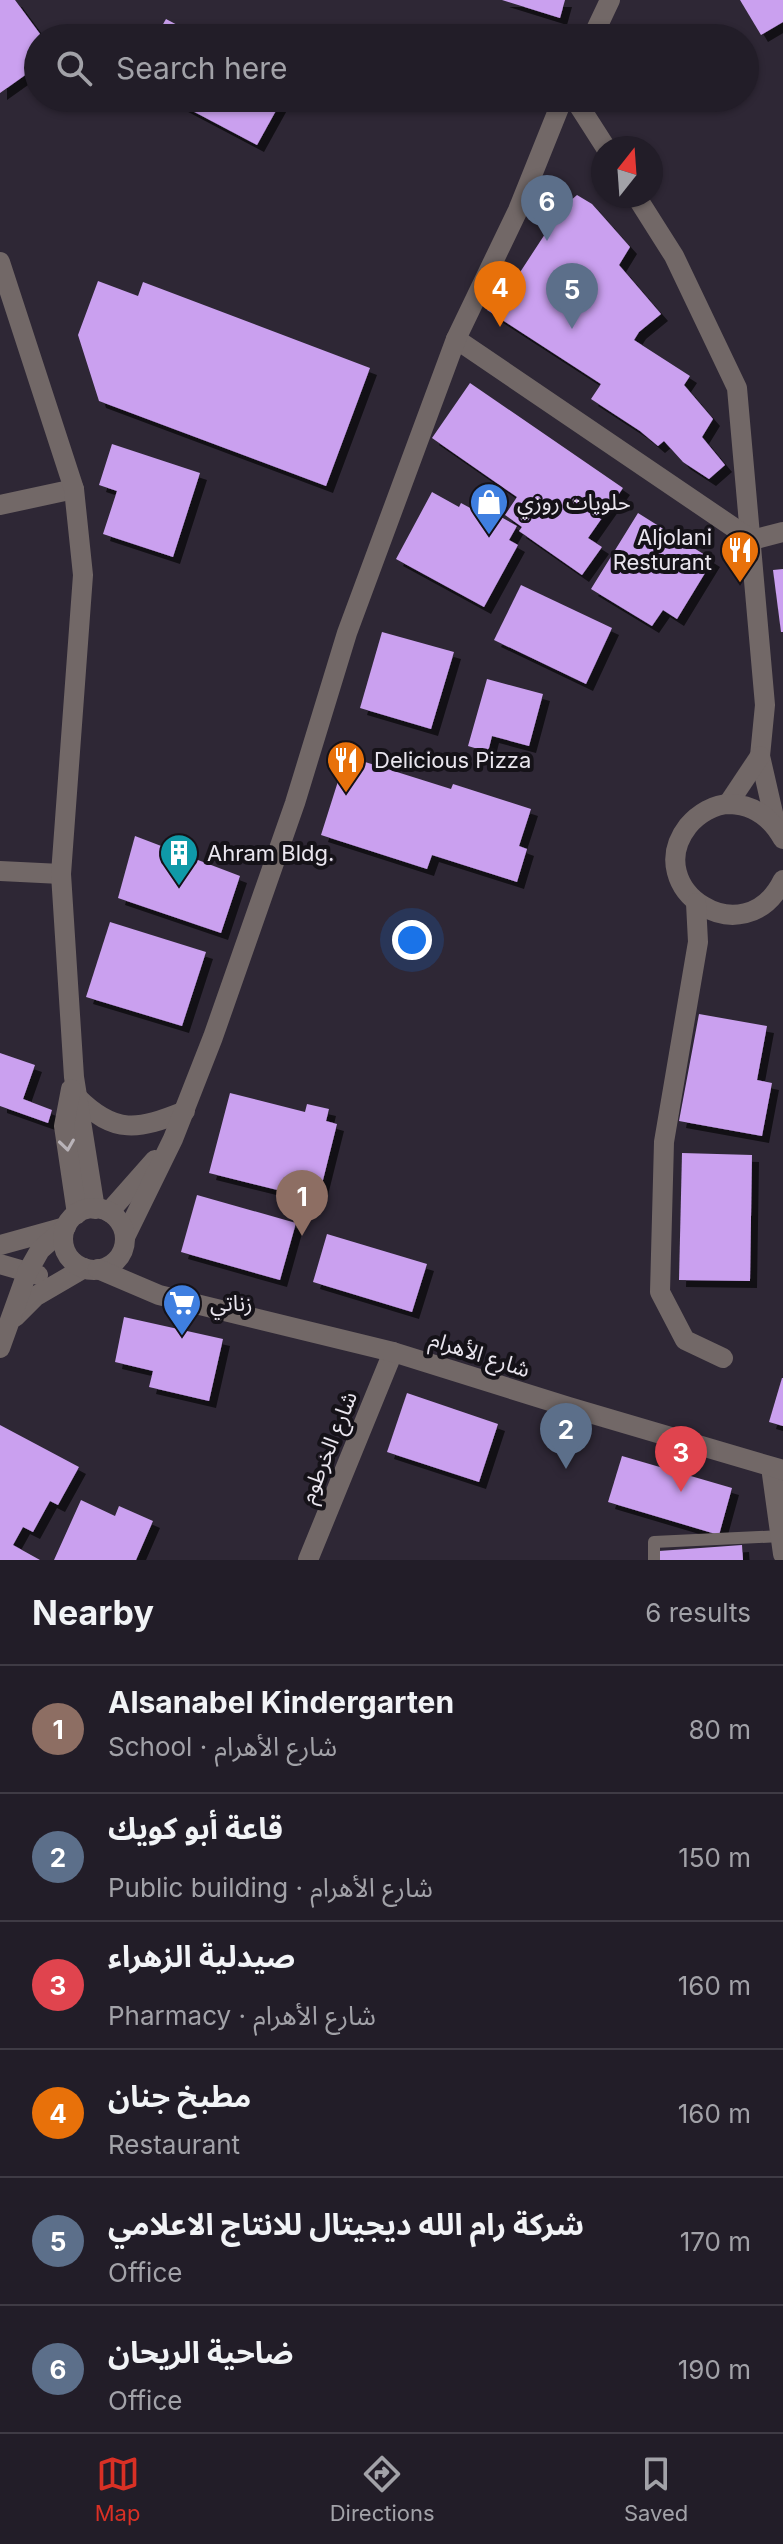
<!DOCTYPE html>
<html lang="en">
<head>
<meta charset="utf-8">
<style>
	:root { --surface:#221d28; --page:#2a2630; --text:#f1f3f6; --muted:#a2a2a8; --line:#3f3b45; --accent:#d93025 }
	body { margin:0; font-family:Inter,"Noto Sans Arabic",sans-serif; background:var(--page); color:var(--text) }
	.compass { position:absolute; left:591px; top:136px; width:72px; height:72px; border-radius:50%; background:var(--surface); box-shadow:0 2px 6px #0004; rotate:17deg }
	.you { position:absolute; left:412px; top:940px; width:28px; height:28px; margin:-20px; border:6px solid #fff; border-radius:50%; background:#1a73e8; box-shadow:0 0 0 12px #1a73e833 }
	.badge { display:grid; place-items:center; width:52px; height:52px; border-radius:50%; background:var(--accent); color:#fff; font-size:26px; font-weight:700 }
	.pin { position:absolute; translate:-50% -66px; filter:drop-shadow(0 2px 4px #0008) }
	.pin::after { content:''; position:absolute; top:42px; width:28px; height:24px; background:inherit; clip-path:polygon(0 0,100% 0,50% 100%) }
	.list { margin:0; padding:0; list-style:none }
	h2 { display:flex; justify-content:space-between; align-items:center; height:104px; margin:0; padding:0 32px; font-size:34px }
	h2 small { font-size:26px; font-weight:400; color:var(--muted) }
	.list li { display:grid; grid-template-columns:52px 1fr auto; gap:24px; align-items:center; box-sizing:border-box; height:128px; padding:0 32px; border-top:2px solid var(--line) }
	.list b { display:block; font-size:30px; white-space:nowrap }
	.list p { margin:0; font-size:26px; white-space:nowrap; color:var(--muted) }
	.list em { font-size:26px; font-style:normal; color:var(--muted) }
	.icon { flex:none; width:44px; height:44px; fill:none; stroke:currentColor; stroke-width:2; stroke-linecap:round; stroke-linejoin:round }
	.map { position:relative; flex:none; width:783px; height:1560px; overflow:hidden }
	.search { position:absolute; background:var(--surface); box-shadow:0 2px 6px #0004; left:24px; right:24px; top:24px; height:88px; display:flex; align-items:center; gap:20px; box-sizing:border-box; padding:0 28px; border-radius:44px; color:var(--muted); font-size:30px }
	.sheet { height:872px; background:var(--surface) }
	nav { display:flex; justify-content:space-around; align-items:center; box-sizing:border-box; height:112px; border-top:2px solid var(--line); background:var(--surface); font-size:22px; color:var(--muted) }
	nav a { display:grid; justify-items:center; gap:4px }
	nav .on { color:var(--accent) }
	.map>svg:first-child { display:block }
</style>
</head>
<body>
<div class="map">
<svg width="783" height="1560" viewBox="0 0 783 1560">
	<defs>
		<filter id="shadow"><feDropShadow dx="7" dy="7" stdDeviation="0" flood-color="#0009"/></filter>
	</defs>
	<rect width="100%" height="100%" fill="#2e2735"/>
	<g fill="#caa0ef" filter="url(#shadow)">
		<path d="M 0,0 L 15,0 L 43,38 L 38,38 L 38,66 L 0,93 Z"/>
		<path d="M 502,0 L 565,0 L 560,18 Z"/>
		<path d="M 740,0 L 783,0 L 783,22 L 761,35 Z"/>
		<path d="M 166,19 L 202,38 L 155,38 Z"/>
		<path d="M 168,98 L 283,98 L 257,145 Z"/>
		<path d="M 577,195 L 592,204 L 630,247 L 619,265 L 661,314 L 639,332 L 634,340 L 690,376 L 684,385 L 713,419 L 702,437 L 725,465 L 709,479 L 683,462 L 664,441 L 658,446 L 640,431 L 591,399 L 601,384 L 487,310 L 495,298 L 513,283 L 562,208 Z"/>
		<path d="M 98,281 L 138,296 L 143,282 L 370,368 L 326,486 L 99,401 L 78,335 Z"/>
		<path d="M 470,383 L 623,488 L 588,538 L 602,547 L 582,575 L 519,531 L 522,527 L 505,515 L 517,497 L 432,438 Z"/>
		<path d="M 112,444 L 200,473 L 173,557 L 103,534 L 117,491 L 99,485 Z"/>
		<path d="M 432,492 L 459,507 L 461,503 L 498,523 L 501,517 L 517,526 L 509,540 L 518,545 L 484,607 L 396,559 Z"/>
		<path d="M 638,513 L 713,560 L 677,619 L 663,610 L 652,626 L 591,589 Z"/>
		<path d="M 783,569 L 783,632 L 781,632 L 773,570 Z"/>
		<path d="M 521,585 L 612,628 L 586,684 L 494,640 Z"/>
		<path d="M 382,632 L 454,652 L 431,729 L 360,708 Z"/>
		<path d="M 487,679 L 543,694 L 529,746 L 492,736 L 488,752 L 468,746 Z"/>
		<path d="M 346,756 L 451,789 L 453,784 L 531,809 L 519,846 L 527,849 L 517,882 L 432,855 L 427,869 L 321,835 Z"/>
		<path d="M 135,836 L 240,876 L 221,933 L 118,898 Z"/>
		<path d="M 110,922 L 206,952 L 182,1026 L 86,997 Z"/>
		<path d="M 699,1014 L 767,1026 L 757,1080 L 772,1083 L 762,1136 L 679,1121 Z"/>
		<path d="M 0,1053 L 35,1065 L 23,1099 L 52,1110 L 48,1123 L 0,1106 Z"/>
		<path d="M 230,1093 L 305,1112 L 307,1104 L 329,1109 L 326,1121 L 337,1124 L 318,1200 L 209,1173 Z"/>
		<path d="M 682,1153 L 752,1155 L 750,1281 L 679,1280 Z"/>
		<path d="M 197,1195 L 296,1223 L 280,1280 L 181,1252 Z"/>
		<path d="M 327,1234 L 427,1264 L 412,1312 L 313,1282 Z"/>
		<path d="M 124,1317 L 223,1339 L 209,1401 L 149,1387 L 153,1371 L 115,1362 Z"/>
		<path d="M 782,1378 L 783,1378 L 783,1426 L 769,1422 Z"/>
		<path d="M 407,1393 L 498,1424 L 479,1482 L 387,1452 Z"/>
		<path d="M 0,1425 L 79,1467 L 58,1505 L 50,1501 L 33,1532 L 23,1527 L 13,1545 L 40,1560 L 0,1560 Z"/>
		<path d="M 622,1456 L 732,1488 L 719,1535 L 608,1502 Z"/>
		<path d="M 81,1500 L 115,1516 L 119,1506 L 153,1521 L 136,1560 L 54,1560 Z"/>
		<path d="M 742,1545 L 743,1560 L 660,1560 L 659,1551 Z"/>
	</g>
	<g fill="none" stroke-linecap="round" stroke-linejoin="round">
		<path stroke="#726867" stroke-width="12" d="M 654,1560 L 654,1542 L 781,1536"/>
		<g stroke="#726867" stroke-width="20">
			<path d="M 592,38 L 610,0"/>
			<path d="M 574,98 L 606,148"/>
			<path d="M 636,196 L 674,256 L 737,388 L 765,705 L 760,756 L 776,826"/>
			<path d="M 456,339 L 752,540 L 783,532"/>
			<path d="M 0,505 L 74,489"/>
			<path d="M 728,804 L 760,756"/>
			<path d="M 783,839 C 772,819 755,805 730,804 C 714,804 698,814 688,826 C 639,889 745,958 783,880"/>
			<path d="M 0,871 L 61,874"/>
			<path d="M 696,903 L 698,942 L 664,1142 L 660,1292 L 685,1340 L 723,1358"/>
			<path d="M 77,1097 C 115,1135 138,1130 185,1111"/>
			<path d="M 109,1212 L 155,1160"/>
			<path d="M 125,1237 L 173,1139 L 213,1037 L 295,803 L 347,633 L 456,339 L 518,210 L 563,98"/>
			<path d="M 0,1245 L 62,1228"/>
			<path d="M 0,1264 L 38,1275"/>
			<path d="M 15,1317 L 36,1296 L 84,1268"/>
			<path d="M 0,1348 L 27,1273 L 40,1250 L 66,1227"/>
			<path d="M 771,1467 L 783,1554"/>
			<path d="M 308,1560 L 393,1352"/>
		</g>
		<g stroke="#726867" stroke-width="20">
			<path d="M 0,262 L 74,489 L 83,575 L 61,874 L 74,1077 L 95,1209"/>
			<path d="M 71,1089 L 64,1126 L 77,1214"/>
			<circle cx="94" cy="1239" r="31"/>
			<path d="M 98,1269 L 159,1295 L 393,1352 L 569,1407 L 783,1470"/>
		</g>
	</g>
	<defs><path id="oneway-chevron" d="M-2-3.5L2.5 0L-2 3.5" fill="none" stroke-width="1.6" stroke-linecap="round" stroke-linejoin="round" transform="scale(2)"/></defs>
	<use stroke="#b9b3b8" href="#oneway-chevron" transform="translate(67 1145) rotate(82)"/>
	<defs>
		<g id="shop-pin" transform="scale(2)"><path d="M0 17L-7.5 6A9.5 9.5 0 1 1 7.5 6Z" fill="#3f7fe0" stroke="#151218"/><path d="M-5-2.5h2.3a2.7 3.5 0 0 1 5.4 0H5L5.5 6h-11ZM-1.5-2.5h3a1.5 2.3 0 0 0-3 0Z" fill="#fff"/></g>
		<g id="restaurant-pin" transform="scale(2)"><path d="M0 17L-7.5 6A9.5 9.5 0 1 1 7.5 6Z" fill="#e8710a" stroke="#151218"/><path d="M-5-6h1v4h1v-4h1v4h1v-4h1v5L-1.5 .5V6h-2V.5L-5-1ZM5-6V6H3V1.5H1.5Q1.5-4 5-6Z" fill="#fff"/></g>
		<g id="building-pin" transform="scale(2)"><path d="M0 17L-7.5 6A9.5 9.5 0 1 1 7.5 6Z" fill="#0f9aa8" stroke="#151218"/><path d="M-4-6H4V6H1V3H-1V6H-4ZM-2.5-4.3h1.7v1.8h-1.7ZM.8-4.3h1.7v1.8H.8ZM-2.5-1h1.7V.8h-1.7ZM.8-1h1.7V.8H.8Z" fill="#fff"/></g>
		<g id="supermarket-pin" transform="scale(2)"><path d="M0 17L-7.5 6A9.5 9.5 0 1 1 7.5 6Z" fill="#3f7fe0" stroke="#151218"/><path d="M-6-5.5h2.5l.6 2H6L4.5 2H-2.5L-4.4-4H-6ZM-1.5 3.2a1.3 1.3 0 1 0 .1 0ZM3 3.2a1.3 1.3 0 1 0 .1 0Z" fill="#fff"/></g>
	</defs>
	<g fill-rule="evenodd">
		<use href="#shop-pin" x="489" y="502"/>
		<use href="#restaurant-pin" x="740" y="550"/>
		<use href="#restaurant-pin" x="346" y="760"/>
		<use href="#building-pin" x="179" y="853"/>
		<use href="#supermarket-pin" x="182" y="1303"/>
	</g>
	<g text-anchor="middle" stroke-width="8" stroke-linejoin="round" paint-order="stroke">
		<g font-size="22" fill="#e9e5ee" stroke="#151218" text-anchor="start">
			<text x="517" y="510">حلويات روزي</text>
			<text x="712" y="545" text-anchor="end">Aljolani<tspan x="712" dy="25">Resturant</tspan></text>
			<text x="374" y="768">Delicious Pizza</text>
			<text x="207" y="861">Ahram Bldg.</text>
			<text x="210" y="1311">زناتي</text>
		</g>
		<g font-size="22" fill="#e9e5ee" stroke="#151218">
			<text transform="translate(480 1354) rotate(18)" y="8">شارع الأهرام</text>
			<text transform="translate(328 1447) rotate(-68)" y="8">شارع الخرطوم</text>
		</g>
	</g>
</svg>
<svg class="compass" viewBox="-18 -18 36 36"><path d="M0-13l5 13h-10z" fill="#e53935"/><path d="M0 13l5-13h-10z" fill="#a2a2a8"/></svg>
<div class="you"></div>
<div class="pin badge" style="left:302px;top:1236px;background:#8d6e63">1</div>
<div class="pin badge" style="left:566px;top:1469px;background:#5c6f8a">2</div>
<div class="pin badge" style="left:681px;top:1492px;background:#e0444e">3</div>
<div class="pin badge" style="left:500px;top:327px;background:#e8710a">4</div>
<div class="pin badge" style="left:572px;top:329px;background:#5c6f8a">5</div>
<div class="pin badge" style="left:547px;top:241px;background:#5c6f8a">6</div>
<div class="search"><svg class="icon" aria-label="search" viewBox="0 0 24 24"><circle cx="10" cy="10" r="6"/><path d="M15 15l6 6"/></svg>Search here</div>
</div>
<section class="sheet">
<h2>Nearby<small>6 results</small></h2>
<ul class="list">
<li><span class="badge" style="background:#8d6e63">1</span><div><b>Alsanabel Kindergarten</b><p>School · شارع الأهرام</p></div><em>80 m</em></li>
<li><span class="badge" style="background:#5c6f8a">2</span><div><b>قاعة أبو كويك</b><p>Public building · شارع الأهرام</p></div><em>150 m</em></li>
<li><span class="badge" style="background:#e0444e">3</span><div><b>صيدلية الزهراء</b><p>Pharmacy · شارع الأهرام</p></div><em>160 m</em></li>
<li><span class="badge" style="background:#e8710a">4</span><div><b>مطبخ جنان</b><p>Restaurant</p></div><em>160 m</em></li>
<li><span class="badge" style="background:#5c6f8a">5</span><div><b>شركة رام الله ديجيتال للانتاج الاعلامي</b><p>Office</p></div><em>170 m</em></li>
<li><span class="badge" style="background:#5c6f8a">6</span><div><b>ضاحية الريحان</b><p>Office</p></div><em>190 m</em></li>
</ul>
</section>
<nav>
<a class="on"><svg class="icon" aria-label="map" viewBox="0 0 24 24"><path d="M3 6l6-2 6 2 6-2v14l-6 2-6-2-6 2zM9 4v14M15 6v14"/></svg>Map</a>
<a><svg class="icon" aria-label="directions" viewBox="0 0 24 24"><path d="M12 3l9 9-9 9-9-9zM9 14v-3h6M13 9l2 2-2 2"/></svg>Directions</a>
<a><svg class="icon" aria-label="saved" viewBox="0 0 24 24"><path d="M7 4h10v16l-5-4-5 4z"/></svg>Saved</a>
</nav>
</body>
</html>
